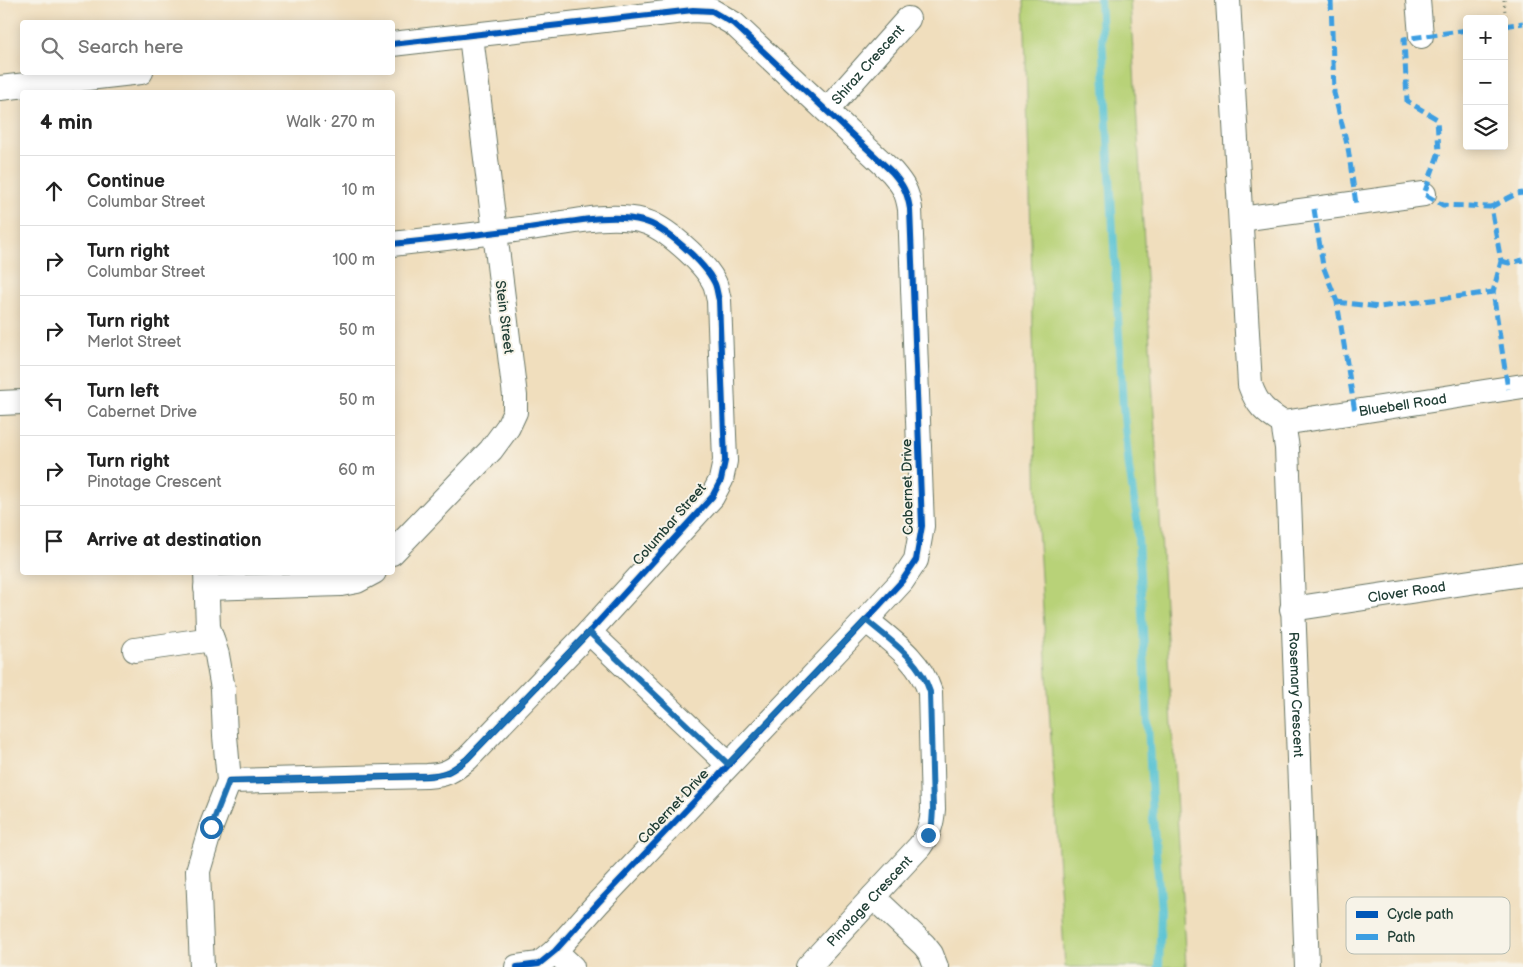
<!DOCTYPE html>
<html lang="en">
<head>
<meta charset="utf-8">
<style>
	:root { --surface:#fff; --page:#f6f6f6; --text:#222; --muted:#767676; --line:#e0e0e0 }
	body { margin:0; font-family:"Balsamiq Sans",sans-serif; background:var(--page); color:var(--text) }
	.controls { position:absolute; right:15px; top:15px; display:grid; overflow:hidden; border-radius:5px; box-shadow:0 2px 12px #0003 }
	.controls button { width:45px; height:45px; display:grid; place-items:center; padding:0; border:0; border-bottom:1px solid var(--line); background:var(--surface); color:var(--text); font:25px sans-serif }
	.stop { position:absolute; width:15px; height:15px; margin:-11px; border:4px solid #1f6fb2; border-radius:50%; background:#fff }
	.stop.end { background:#1f6fb2; border-color:#fff; box-shadow:0 1px 5px #0008 }
	.list { margin:0; padding:0; list-style:none }
	h2 { display:flex; justify-content:space-between; align-items:center; height:65px; margin:0; padding:0 20px; font-size:21px }
	h2 small { font-size:16px; font-weight:400; color:var(--muted) }
	.list li { display:grid; grid-template-columns:32px 1fr auto; gap:15px; align-items:center; box-sizing:border-box; height:70px; padding:0 20px; border-top:1px solid var(--line) }
	.list b { display:block; font-size:19px; white-space:nowrap }
	.list p { margin:0; font-size:16px; white-space:nowrap; color:var(--muted) }
	.list em { font-size:16px; font-style:normal; color:var(--muted) }
	.icon { flex:none; width:28px; height:28px; fill:none; stroke:currentColor; stroke-width:2; stroke-linecap:round; stroke-linejoin:round }
	.map { position:relative; flex:none; width:1523px; height:967px; overflow:hidden }
	.search { position:absolute; background:var(--surface); box-shadow:0 2px 12px #0003; left:20px; top:20px; width:375px; height:55px; display:flex; align-items:center; gap:12px; box-sizing:border-box; padding:0 18px; border-radius:5px; color:var(--muted); font-size:19px }
	.panel { position:absolute; background:var(--surface); box-shadow:0 2px 12px #0003; left:20px; top:90px; width:375px; height:485px; border-radius:5px }
	.map>svg:first-child { display:block }
</style>
</head>
<body>
<div class="map">
<svg width="1523" height="967" viewBox="0 0 1523 967">
	<rect width="100%" height="100%" fill="#f7f3e8"/>
	<filter id="ink" filterUnits="userSpaceOnUse"><feTurbulence type="fractalNoise" baseFrequency=".02" numOctaves="2"/><feDisplacementMap in="SourceGraphic" scale="10" xChannelSelector="R" yChannelSelector="G"/><feConvolveMatrix kernelMatrix="1 2 1 2 8 2 1 2 1" color-interpolation-filters="sRGB"/></filter>
	<filter id="wash" filterUnits="userSpaceOnUse"><feTurbulence type="fractalNoise" baseFrequency=".0096" numOctaves="4" result="noise"/><feDisplacementMap in="SourceGraphic" scale="20" xChannelSelector="R" yChannelSelector="G"/><feGaussianBlur stdDeviation="1.12" result="paint"/><feColorMatrix in="noise" values="0 0 0 0 0 0 0 0 0 0 0 0 0 0 0 0 0 1.4 0 .05"/><feComposite in="paint" operator="in"/></filter>
	<g filter="url(#wash)">
		<rect width="100%" height="100%" fill="#f0debd"/>
		<path fill="#b8d278" stroke="#6c8856" d="M 1024,0 L 1130,0 L 1186,967 L 1065,967 L 1037,512 L 1030,195 Z"/>
		<g fill="none" stroke-linecap="round" stroke-linejoin="round">
			<path stroke="#58c3d3" stroke-width="8" d="M 1100,0 L 1123,406 L 1129,468 L 1137,519 L 1153,818 L 1161,910 L 1159,967"/>
		</g>
	</g>
	<g filter="url(#ink)">
		<g fill="none" stroke-linecap="round" stroke-linejoin="round">
			<g stroke="#687564" stroke-width="26">
				<g id="street">
					<path d="M 1228,0 L 1250,385 C 1257,405 1265,412 1283,423"/>
					<path d="M 1418,0 L 1421,36"/>
					<path d="M 392,44 L 693,10 L 712,11 L 734,24 L 892,172 C 903,185 907,191 910,209 L 922,526 L 916,560 L 902,581 L 866,620 L 598,903 L 555,951 L 539,964 L 517,967"/>
					<path d="M 0,88 L 141,72"/>
					<path id="s1" d="M 827,110 L 908,19"/>
					<path d="M 1241,219 L 1424,194"/>
					<path d="M 0,403 L 22,402"/>
					<path id="s2" d="M 1283,423 L 1287,448 L 1307,967"/>
					<path id="s3" d="M 1283,423 L 1523,386"/>
					<path d="M 392,553 L 491,450 L 508,427 L 515,412 L 515,396 L 471,36"/>
					<path d="M 206,588 L 341,584 L 357,581 L 374,572"/>
					<path id="s4" d="M 1292,609 L 1523,574"/>
					<path d="M 589,632 L 728,764"/>
					<path d="M 135,650 L 212,639"/>
					<path d="M 229,781 L 427,776 C 446,775 452,771 467,759 L 589,632 L 712,497 L 721,480 L 725,461 L 719,300 C 717,294 717,287 714,282 C 704,262 664,226 643,221 C 610,212 562,224 529,228 C 484,234 438,239 392,244"/>
					<path d="M 873,897 L 924,945 L 931,954 L 936,967"/>
					<path d="M 555,951 L 572,967"/>
					<path d="M 202,967 L 198,871 L 211,827 L 229,781 L 225,736 L 223,689 L 217,655 L 208,627 L 206,572"/>
					<path id="s5" d="M 808,967 L 920,846 C 929,833 932,824 933,809 L 930,692 C 920,660 891,641 866,620"/>
				</g>
			</g>
			<path stroke="#687564" stroke-width="3" stroke-dasharray="1 4" stroke-linecap="butt" d="M 1504,0 L 1506,26"/>
			<use href="#street" stroke="#fff" stroke-width="24"/>
			<g stroke="#3c9ee2" stroke-width="5" stroke-dasharray="10 5" stroke-linecap="butt">
				<path d="M 1331,0 L 1334,93 L 1348,148 L 1356,204"/>
				<path d="M 1504,26 L 1523,23"/>
				<path d="M 1467,30 L 1404,39 L 1407,101 L 1437,119 L 1439,152 L 1424,194 L 1443,205 L 1491,207 L 1501,261 L 1493,292"/>
				<path d="M 1491,207 L 1516,194 L 1523,193"/>
				<path d="M 1314,209 L 1323,266 L 1337,302 L 1355,412"/>
				<path d="M 1501,261 L 1509,263 L 1523,260"/>
				<path d="M 1337,302 L 1379,307 L 1493,292 L 1508,389"/>
			</g>
			<g stroke="#f7f3e8" stroke-width="9">
				<g id="cycleway">
					<path d="M 392,44 L 693,10 L 712,11 L 734,24 L 892,172 C 903,185 907,191 910,209 L 922,526 L 916,560 L 902,581 L 866,620 L 598,903 L 555,951 L 539,964 L 517,967"/>
					<path d="M 229,781 L 427,776 C 446,775 452,771 467,759 L 589,632 L 712,497 L 721,480 L 725,461 L 719,300 C 717,294 717,287 714,282 C 704,262 664,226 643,221 C 610,212 562,224 529,228 C 484,234 438,239 392,244"/>
				</g>
			</g>
			<use href="#cycleway" stroke="#0057b8" stroke-width="6"/>
		</g>
	</g>
	<g fill="none" stroke-linecap="round" stroke-linejoin="round" filter="url(#ink)">
		<path stroke="#1f6fb2" stroke-width="6" d="M 211,827 L 229,781 L 427,776 C 446,775 452,771 467,759 L 589,632 L 728,764 L 866,620 C 891,641 920,660 930,692 L 933,809 L 932,824 L 928,835"/>
	</g>
	<g text-anchor="middle" stroke-width="4" stroke-linejoin="round" paint-order="stroke">
		<g font-size="14" fill="#1f3d34" stroke="#f7f3e8">
			<text dy="5" stroke="none"><textPath href="#s1" startOffset="61">Shiraz Crescent</textPath></text>
			<text transform="translate(505 317) rotate(83)" y="5">Stein Street</text>
			<text dy="5" stroke="none"><textPath href="#s3" startOffset="121">Bluebell Road</textPath></text>
			<text transform="translate(907 487) rotate(-91)" y="5">Cabernet Drive</text>
			<text transform="translate(669 524) rotate(-49)" y="5">Columbar Street</text>
			<text dy="5" stroke="none"><textPath href="#s4" startOffset="116">Clover Road</textPath></text>
			<text dy="5" stroke="none"><textPath href="#s2" startOffset="272">Rosemary Crescent</textPath></text>
			<text transform="translate(673 806) rotate(-47)" y="5">Cabernet Drive</text>
			<text dy="5" stroke="none"><textPath href="#s5" startOffset="90">Pinotage Crescent</textPath></text>
		</g>
	</g>
	<rect x="1346" y="897" width="164" height="57" rx="8" fill="#f7f3e8" stroke="#b6bcb2" stroke-width="1"/>
	<rect x="1356" y="911" width="22" height="7" fill="#0057b8"/>
	<rect x="1356" y="934" width="22" height="6" fill="#3c9ee2"/>
	<g font-size="14" fill="#1f3d34">
		<text x="1387" y="919">Cycle path</text>
		<text x="1387" y="942">Path</text>
	</g>
</svg>
<div class="controls">
<button>+</button>
<button>−</button>
<button><svg class="icon" aria-label="layers" viewBox="0 0 24 24"><path d="M12 4l9 5-9 5-9-5zM3 14l9 5 9-5"/></svg></button>
</div>
<div class="stop" style="left:211px;top:827px"></div>
<div class="stop end" style="left:928px;top:835px"></div>
<div class="search"><svg class="icon" aria-label="search" viewBox="0 0 24 24"><circle cx="10" cy="10" r="6"/><path d="M15 15l6 6"/></svg>Search here</div>
<section class="panel">
<h2>4 min<small>Walk · 270 m</small></h2>
<ul class="list">
<li><svg class="icon" aria-label="ahead" viewBox="0 0 24 24"><path d="M12 20V5M6 11l6-6 6 6"/></svg><div><b>Continue</b><p>Columbar Street</p></div><em>10 m</em></li>
<li><svg class="icon" aria-label="right" viewBox="0 0 24 24"><path d="M7 20v-9h11M14 6l5 5-5 5"/></svg><div><b>Turn right</b><p>Columbar Street</p></div><em>100 m</em></li>
<li><svg class="icon" aria-label="right" viewBox="0 0 24 24"><path d="M7 20v-9h11M14 6l5 5-5 5"/></svg><div><b>Turn right</b><p>Merlot Street</p></div><em>50 m</em></li>
<li><svg class="icon" aria-label="left" viewBox="0 0 24 24"><path d="M17 20v-9H6M10 6l-5 5 5 5"/></svg><div><b>Turn left</b><p>Cabernet Drive</p></div><em>50 m</em></li>
<li><svg class="icon" aria-label="right" viewBox="0 0 24 24"><path d="M7 20v-9h11M14 6l5 5-5 5"/></svg><div><b>Turn right</b><p>Pinotage Crescent</p></div><em>60 m</em></li>
<li><svg class="icon" aria-label="arrive" viewBox="0 0 24 24"><path d="M6 21V4h12l-3 4 3 4H6"/></svg><div><b>Arrive at destination</b></div></li>
</ul>
</section>
</div>
</body>
</html>
